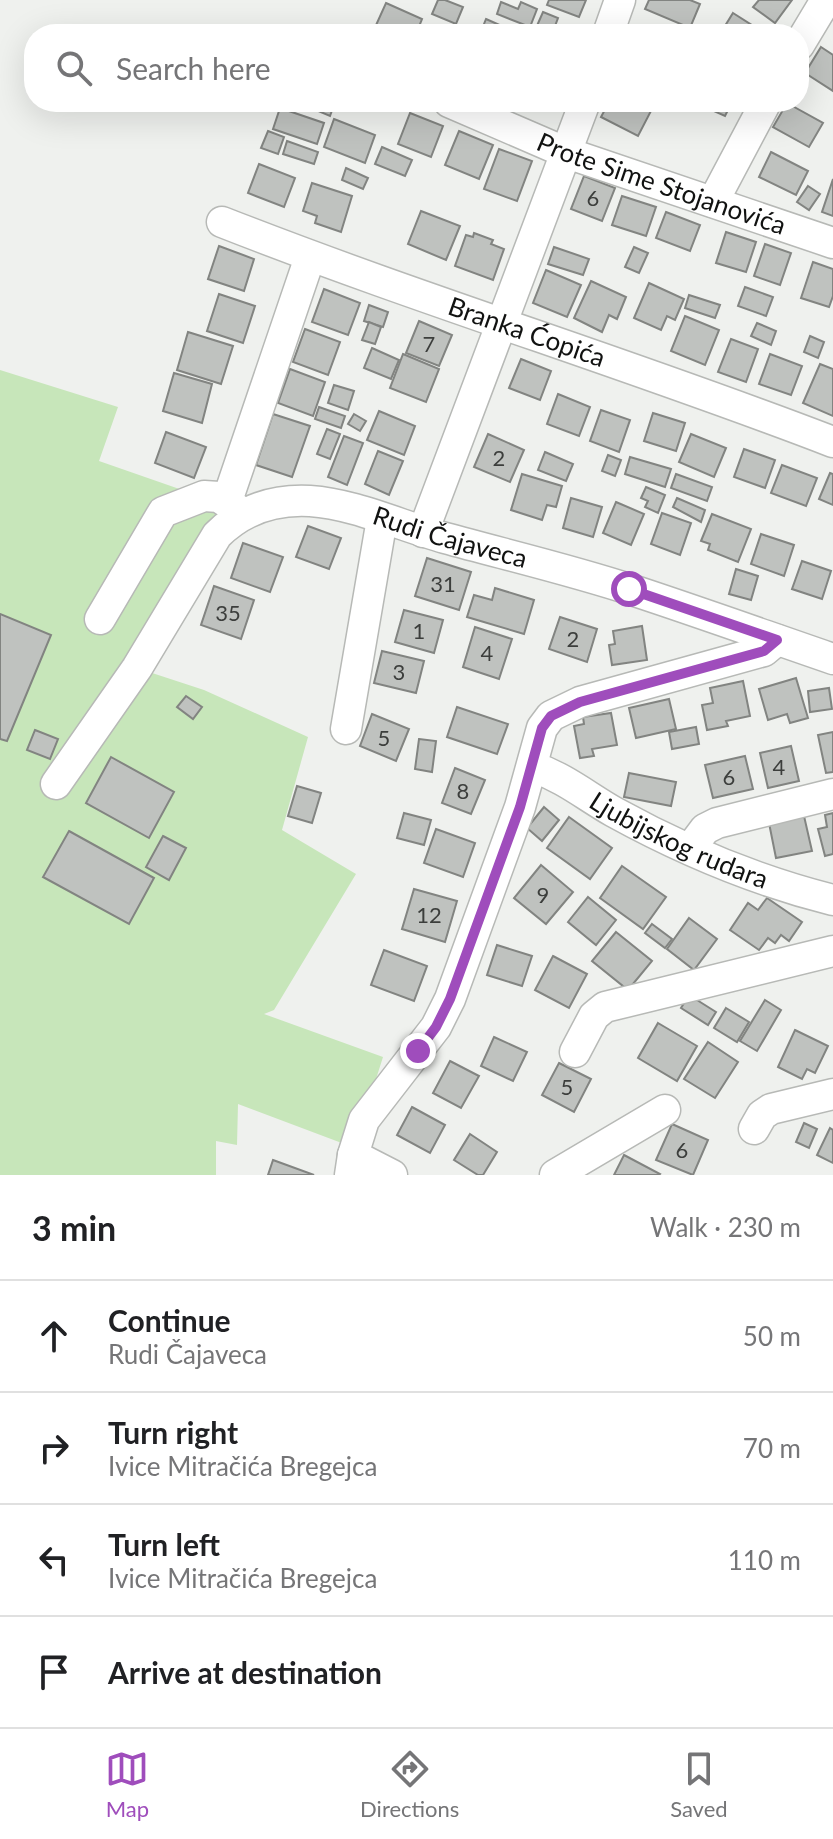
<!DOCTYPE html>
<html lang="en">
<head>
<meta charset="utf-8">
<style>
	:root { --surface:#fff; --page:#f2f2f2; --text:#202124; --muted:#757577; --line:#e0e0e0; --accent:#9f4dbc }
	body { margin:0; font-family:Lato,sans-serif; background:var(--page); color:var(--text) }
	.stop { position:absolute; width:24px; height:24px; margin:-18px; border:6px solid #9f4dbc; border-radius:50%; background:#fff }
	.stop.end { background:#9f4dbc; border-color:#fff; box-shadow:0 2px 8px #0008 }
	.list { margin:0; padding:0; list-style:none }
	h2 { display:flex; justify-content:space-between; align-items:center; height:104px; margin:0; padding:0 32px; font-size:34px }
	h2 small { font-size:26px; font-weight:400; color:var(--muted) }
	.list li { display:grid; grid-template-columns:52px 1fr auto; gap:24px; align-items:center; box-sizing:border-box; height:112px; padding:0 32px; border-top:2px solid var(--line) }
	.list b { display:block; font-size:30px; white-space:nowrap }
	.list p { margin:0; font-size:26px; white-space:nowrap; color:var(--muted) }
	.list em { font-size:26px; font-style:normal; color:var(--muted) }
	.icon { flex:none; width:44px; height:44px; fill:none; stroke:currentColor; stroke-width:2; stroke-linecap:round; stroke-linejoin:round }
	.map { position:relative; flex:none; width:833px; height:1175px; overflow:hidden }
	.search { position:absolute; background:var(--surface); box-shadow:0 8px 32px #0002; left:24px; right:24px; top:24px; height:88px; display:flex; align-items:center; gap:20px; box-sizing:border-box; padding:0 28px; border-radius:32px; color:var(--muted); font-size:30px }
	.sheet { height:552px; background:var(--surface) }
	nav { display:flex; justify-content:space-around; align-items:center; box-sizing:border-box; height:112px; border-top:2px solid var(--line); background:var(--surface); font-size:22px; color:var(--muted) }
	nav a { display:grid; justify-items:center; gap:4px }
	nav .on { color:var(--accent) }
	.map>svg:first-child { display:block }
</style>
</head>
<body>
<div class="map">
<svg width="833" height="1175" viewBox="0 0 833 1175">
	<rect width="100%" height="100%" fill="#eff1ee"/>
	<path fill="#c7e6ba" d="M 0,370 L 118,407 L 99,461 L 188,492 L 217,513 L 217,518 L 146,671 L 204,690 L 308,737 L 282,830 L 356,874 L 274,1010 L 264,1014 L 383,1057 L 376,1079 L 355,1109 L 355,1148 L 238,1104 L 237,1145 L 216,1141 L 216,1175 L 0,1175 Z"/>
	<g fill="#bfc2bf" stroke="#828481" stroke-width="2">
		<path d="M 438,0 L 445,0 L 463,7 L 456,24 L 432,14 Z"/>
		<path d="M 549,0 L 586,0 L 579,17 L 547,5 Z"/>
		<path d="M 649,0 L 690,0 L 700,4 L 690,28 L 645,9 Z"/>
		<path d="M 759,0 L 792,0 L 775,23 L 753,7 Z"/>
		<path d="M 501,2 L 518,9 L 521,2 L 537,9 L 530,27 L 497,14 Z"/>
		<path d="M 386,3 L 422,19 L 416,34 L 372,34 Z"/>
		<path d="M 543,12 L 558,18 L 552,34 L 536,28 Z"/>
		<path d="M 733,13 L 766,34 L 720,34 Z"/>
		<path d="M 486,19 L 513,31 L 512,34 L 480,34 Z"/>
		<path d="M 821,47 L 833,55 L 833,91 L 805,73 Z"/>
		<path d="M 297,102 L 335,102 L 330,116 Z"/>
		<path d="M 609,102 L 639,102 L 652,109 L 638,136 L 601,117 Z"/>
		<path d="M 700,102 L 732,102 L 725,116 L 698,104 Z"/>
		<path d="M 787,103 L 823,123 L 809,147 L 773,127 Z"/>
		<path d="M 280,108 L 324,123 L 317,144 L 273,129 Z"/>
		<path d="M 410,113 L 443,126 L 431,157 L 398,144 Z"/>
		<path d="M 334,119 L 375,135 L 365,163 L 324,147 Z"/>
		<path d="M 268,131 L 284,137 L 278,154 L 261,148 Z"/>
		<path d="M 459,131 L 493,145 L 479,179 L 445,165 Z"/>
		<path d="M 287,141 L 318,152 L 314,164 L 283,154 Z"/>
		<path d="M 382,147 L 412,160 L 405,176 L 375,164 Z"/>
		<path d="M 499,149 L 532,161 L 517,201 L 484,189 Z"/>
		<path d="M 771,152 L 808,171 L 796,195 L 759,177 Z"/>
		<path d="M 259,164 L 295,178 L 284,207 L 248,193 Z"/>
		<path d="M 346,168 L 368,178 L 363,189 L 342,180 Z"/>
		<path d="M 584,176 L 615,188 L 602,221 L 571,209 Z"/>
		<path d="M 833,179 L 833,216 L 822,212 Z"/>
		<path d="M 312,183 L 352,196 L 341,232 L 315,223 L 317,216 L 303,211 Z"/>
		<path d="M 808,186 L 820,194 L 809,210 L 797,202 Z"/>
		<path d="M 622,196 L 656,207 L 646,236 L 612,225 Z"/>
		<path d="M 421,211 L 460,226 L 446,260 L 408,244 Z"/>
		<path d="M 666,212 L 700,225 L 690,251 L 656,238 Z"/>
		<path d="M 726,232 L 756,242 L 746,272 L 716,263 Z"/>
		<path d="M 474,233 L 493,240 L 491,244 L 504,249 L 493,280 L 455,266 L 466,235 L 473,237 Z"/>
		<path d="M 765,244 L 791,253 L 780,285 L 754,276 Z"/>
		<path d="M 219,246 L 254,259 L 244,291 L 208,279 Z"/>
		<path d="M 554,247 L 589,259 L 583,275 L 548,264 Z"/>
		<path d="M 634,247 L 648,253 L 639,273 L 625,267 Z"/>
		<path d="M 813,262 L 833,269 L 833,296 L 829,307 L 801,298 Z"/>
		<path d="M 546,270 L 581,285 L 567,317 L 533,303 Z"/>
		<path d="M 591,281 L 626,297 L 617,319 L 609,315 L 602,332 L 574,318 Z"/>
		<path d="M 649,283 L 684,299 L 675,320 L 667,316 L 661,330 L 634,318 Z"/>
		<path d="M 745,287 L 773,297 L 766,316 L 738,306 Z"/>
		<path d="M 324,289 L 360,303 L 348,335 L 312,322 Z"/>
		<path d="M 219,294 L 255,306 L 243,343 L 207,331 Z"/>
		<path d="M 689,295 L 720,305 L 715,318 L 685,308 Z"/>
		<path d="M 369,305 L 388,312 L 383,327 L 364,321 Z"/>
		<path d="M 685,316 L 719,330 L 705,365 L 671,351 Z"/>
		<path d="M 419,321 L 452,335 L 439,366 L 406,353 Z"/>
		<path d="M 369,322 L 381,327 L 375,344 L 362,340 Z"/>
		<path d="M 757,323 L 776,331 L 771,345 L 751,336 Z"/>
		<path d="M 305,329 L 340,342 L 328,375 L 293,362 Z"/>
		<path d="M 188,332 L 233,346 L 221,384 L 177,370 Z"/>
		<path d="M 810,336 L 824,342 L 818,358 L 804,352 Z"/>
		<path d="M 731,339 L 758,349 L 746,382 L 718,372 Z"/>
		<path d="M 372,348 L 399,360 L 391,379 L 364,368 Z"/>
		<path d="M 403,354 L 439,369 L 426,402 L 390,388 Z"/>
		<path d="M 770,354 L 802,366 L 791,395 L 759,384 Z"/>
		<path d="M 521,359 L 551,371 L 540,400 L 509,388 Z"/>
		<path d="M 820,364 L 833,369 L 833,416 L 803,403 Z"/>
		<path d="M 290,369 L 325,382 L 313,416 L 278,403 Z"/>
		<path d="M 174,373 L 212,384 L 202,423 L 163,411 Z"/>
		<path d="M 334,385 L 354,391 L 348,410 L 328,403 Z"/>
		<path d="M 558,394 L 590,407 L 579,436 L 547,424 Z"/>
		<path d="M 319,407 L 345,416 L 341,428 L 315,419 Z"/>
		<path d="M 601,410 L 630,420 L 619,452 L 590,441 Z"/>
		<path d="M 379,411 L 415,426 L 404,455 L 367,440 Z"/>
		<path d="M 653,413 L 685,423 L 676,451 L 644,441 Z"/>
		<path d="M 273,414 L 310,426 L 292,477 L 256,465 Z"/>
		<path d="M 354,414 L 366,421 L 360,431 L 348,424 Z"/>
		<path d="M 327,429 L 340,434 L 330,459 L 317,454 Z"/>
		<path d="M 166,432 L 206,447 L 194,478 L 155,463 Z"/>
		<path d="M 488,434 L 524,450 L 510,482 L 474,467 Z"/>
		<path d="M 691,434 L 726,448 L 714,477 L 679,462 Z"/>
		<path d="M 344,436 L 363,443 L 347,485 L 328,477 Z"/>
		<path d="M 744,449 L 775,460 L 765,488 L 734,477 Z"/>
		<path d="M 378,451 L 403,461 L 389,495 L 365,484 Z"/>
		<path d="M 545,452 L 573,464 L 566,481 L 538,470 Z"/>
		<path d="M 608,455 L 621,460 L 615,476 L 602,471 Z"/>
		<path d="M 630,457 L 671,469 L 665,487 L 625,474 Z"/>
		<path d="M 782,465 L 817,478 L 806,506 L 771,493 Z"/>
		<path d="M 830,473 L 833,474 L 833,505 L 819,499 Z"/>
		<path d="M 522,474 L 562,486 L 556,507 L 547,505 L 542,520 L 511,510 Z"/>
		<path d="M 676,474 L 712,487 L 707,501 L 671,488 Z"/>
		<path d="M 646,487 L 665,495 L 658,513 L 645,507 L 648,501 L 641,498 Z"/>
		<path d="M 571,498 L 602,507 L 593,537 L 563,528 Z"/>
		<path d="M 677,498 L 705,510 L 701,522 L 673,507 Z"/>
		<path d="M 616,502 L 644,514 L 631,545 L 603,533 Z"/>
		<path d="M 662,513 L 691,523 L 680,555 L 651,544 Z"/>
		<path d="M 712,514 L 751,529 L 738,562 L 708,550 L 710,544 L 701,541 Z"/>
		<path d="M 308,526 L 341,538 L 329,569 L 296,557 Z"/>
		<path d="M 761,534 L 794,545 L 784,576 L 751,564 Z"/>
		<path d="M 243,543 L 283,557 L 270,592 L 231,578 Z"/>
		<path d="M 427,558 L 471,572 L 459,610 L 415,596 Z"/>
		<path d="M 802,561 L 831,571 L 822,599 L 792,589 Z"/>
		<path d="M 736,569 L 758,576 L 751,600 L 729,594 Z"/>
		<path d="M 214,586 L 254,600 L 241,639 L 201,625 Z"/>
		<path d="M 495,588 L 534,600 L 524,634 L 467,617 L 474,595 L 492,600 Z"/>
		<path d="M 404,610 L 443,620 L 434,653 L 395,642 Z"/>
		<path d="M 0,614 L 51,635 L 7,741 L 0,739 Z"/>
		<path d="M 560,617 L 597,629 L 587,662 L 549,649 Z"/>
		<path d="M 642,626 L 647,660 L 612,665 L 609,645 L 615,644 L 613,631 Z"/>
		<path d="M 475,627 L 512,639 L 499,679 L 463,667 Z"/>
		<path d="M 382,651 L 424,661 L 416,693 L 374,683 Z"/>
		<path d="M 796,678 L 808,718 L 790,723 L 787,714 L 768,720 L 759,689 Z"/>
		<path d="M 743,681 L 750,716 L 726,721 L 728,726 L 707,730 L 702,705 L 713,703 L 710,688 Z"/>
		<path d="M 829,688 L 832,709 L 810,712 L 808,691 Z"/>
		<path d="M 186,696 L 202,707 L 193,719 L 177,707 Z"/>
		<path d="M 669,699 L 676,729 L 636,738 L 629,708 Z"/>
		<path d="M 457,707 L 508,724 L 497,754 L 447,737 Z"/>
		<path d="M 611,713 L 617,745 L 592,749 L 594,756 L 580,758 L 574,726 L 584,724 L 583,717 Z"/>
		<path d="M 372,714 L 409,729 L 396,761 L 360,746 Z"/>
		<path d="M 696,727 L 699,744 L 672,749 L 669,732 Z"/>
		<path d="M 35,730 L 58,739 L 50,759 L 27,750 Z"/>
		<path d="M 833,732 L 833,772 L 826,773 L 818,735 Z"/>
		<path d="M 419,739 L 436,741 L 432,772 L 415,769 Z"/>
		<path d="M 791,746 L 799,781 L 768,788 L 760,753 Z"/>
		<path d="M 745,756 L 753,789 L 713,798 L 705,765 Z"/>
		<path d="M 111,757 L 174,792 L 149,838 L 86,803 Z"/>
		<path d="M 455,768 L 485,780 L 471,814 L 442,803 Z"/>
		<path d="M 629,773 L 676,782 L 671,806 L 624,797 Z"/>
		<path d="M 297,786 L 321,793 L 312,823 L 288,816 Z"/>
		<path d="M 544,807 L 559,820 L 542,841 L 527,828 Z"/>
		<path d="M 404,813 L 431,820 L 424,845 L 397,838 Z"/>
		<path d="M 833,813 L 833,854 L 825,856 L 818,829 L 827,827 L 825,815 Z"/>
		<path d="M 804,816 L 812,851 L 776,858 L 769,823 Z"/>
		<path d="M 569,817 L 612,848 L 590,879 L 547,848 Z"/>
		<path d="M 436,829 L 475,843 L 463,877 L 424,863 Z"/>
		<path d="M 69,831 L 154,878 L 129,924 L 43,877 Z"/>
		<path d="M 163,836 L 186,848 L 169,880 L 146,867 Z"/>
		<path d="M 541,865 L 573,892 L 546,924 L 514,898 Z"/>
		<path d="M 622,866 L 666,897 L 643,929 L 600,898 Z"/>
		<path d="M 414,889 L 457,901 L 445,942 L 402,929 Z"/>
		<path d="M 588,897 L 616,920 L 596,945 L 568,922 Z"/>
		<path d="M 767,898 L 802,922 L 789,941 L 781,935 L 775,943 L 768,938 L 759,950 L 730,930 L 748,903 L 758,910 Z"/>
		<path d="M 689,918 L 717,939 L 694,970 L 667,949 Z"/>
		<path d="M 652,924 L 672,939 L 665,948 L 645,933 Z"/>
		<path d="M 616,932 L 652,961 L 628,990 L 592,961 Z"/>
		<path d="M 497,945 L 532,956 L 522,986 L 487,975 Z"/>
		<path d="M 384,950 L 427,966 L 414,1001 L 371,985 Z"/>
		<path d="M 553,956 L 587,974 L 569,1008 L 535,990 Z"/>
		<path d="M 689,995 L 716,1012 L 708,1025 L 681,1008 Z"/>
		<path d="M 765,1000 L 781,1010 L 757,1051 L 740,1041 Z"/>
		<path d="M 726,1008 L 749,1022 L 737,1042 L 714,1028 Z"/>
		<path d="M 658,1023 L 697,1046 L 677,1081 L 638,1058 Z"/>
		<path d="M 795,1030 L 828,1046 L 815,1073 L 807,1069 L 802,1079 L 778,1067 Z"/>
		<path d="M 494,1037 L 527,1052 L 513,1081 L 481,1066 Z"/>
		<path d="M 708,1042 L 738,1062 L 715,1098 L 684,1079 Z"/>
		<path d="M 450,1061 L 479,1076 L 461,1108 L 433,1093 Z"/>
		<path d="M 559,1063 L 591,1079 L 574,1112 L 542,1095 Z"/>
		<path d="M 412,1107 L 445,1125 L 430,1153 L 397,1135 Z"/>
		<path d="M 804,1123 L 817,1129 L 809,1148 L 796,1142 Z"/>
		<path d="M 672,1124 L 708,1140 L 693,1175 L 656,1160 Z"/>
		<path d="M 830,1128 L 833,1130 L 833,1163 L 817,1155 Z"/>
		<path d="M 470,1134 L 497,1152 L 483,1175 L 478,1175 L 454,1160 Z"/>
		<path d="M 624,1155 L 660,1174 L 659,1175 L 614,1175 Z"/>
		<path d="M 273,1160 L 314,1175 L 268,1175 Z"/>
	</g>
	<g fill="none" stroke-linecap="round" stroke-linejoin="round">
		<g stroke="#b7b9b6" stroke-width="33">
			<g id="minor">
				<path d="M 608,34 L 620,0"/>
				<path d="M 799,45 L 826,0"/>
				<path id="s1" d="M 449,102 L 567,153 L 833,243"/>
				<path d="M 713,202 L 766,102"/>
				<path id="s2" d="M 222,222 C 423,301 631,364 833,442"/>
				<path d="M 227,501 L 310,257"/>
				<path d="M 423,532 L 585,102"/>
				<path d="M 100,619 L 163,512 L 204,496 L 219,497 L 241,512"/>
				<path d="M 346,729 L 382,519"/>
				<path id="s3" d="M 533,767 C 565,778 586,796 614,812 C 683,850 757,881 833,900"/>
				<path id="s4" d="M 56,784 L 137,668 L 217,535 C 243,509 274,499 310,501 C 355,504 401,526 445,538 C 507,555 571,570 632,590 C 699,612 766,636 833,659"/>
				<path d="M 690,849 L 705,829 L 717,823 L 833,794"/>
				<path d="M 575,1052 L 594,1016 L 605,1007 L 833,951"/>
				<path d="M 754,1129 L 762,1115 L 771,1109 L 833,1094"/>
				<path d="M 353,1155 L 392,1175"/>
				<path d="M 350,1175 L 353,1155 L 364,1120 L 436,1027 L 450,999 L 520,807 L 542,728 L 551,716 L 580,702 L 764,651 L 777,640"/>
				<path d="M 555,1175 L 665,1110"/>
			</g>
		</g>
		<use href="#minor" stroke="#fff" stroke-width="30"/>
	</g>
	<g fill="none" stroke-linecap="round" stroke-linejoin="round">
		<path stroke="#9f4dbc" stroke-width="10" d="M 418,1051 L 436,1027 L 450,999 L 520,807 L 542,728 L 551,716 L 580,702 L 764,651 L 777,640 L 629,589"/>
	</g>
	<g text-anchor="middle" stroke-width="6" stroke-linejoin="round" paint-order="stroke">
		<g font-size="22" fill="#3c3e3c">
			<text x="593" y="206">6</text>
			<text x="429" y="352">7</text>
			<text x="499" y="466">2</text>
			<text x="443" y="592">31</text>
			<text x="228" y="621">35</text>
			<text x="419" y="639">1</text>
			<text x="573" y="647">2</text>
			<text x="487" y="661">4</text>
			<text x="399" y="680">3</text>
			<text x="384" y="746">5</text>
			<text x="779" y="775">4</text>
			<text x="729" y="785">6</text>
			<text x="463" y="799">8</text>
			<text x="543" y="903">9</text>
			<text x="429" y="923">12</text>
			<text x="567" y="1095">5</text>
			<text x="682" y="1158">6</text>
		</g>
		<g font-size="26" fill="#111211" stroke="#fcfefb">
			<text dy="9" stroke="none"><textPath href="#s1" startOffset="228">Prote Sime Stojanovića</textPath></text>
			<text dy="9" stroke="none"><textPath href="#s2" startOffset="324">Branka Ćopića</textPath></text>
			<text dy="9" stroke="none"><textPath href="#s4" startOffset="544">Rudi Čajaveca</textPath></text>
			<text dy="9" stroke="none"><textPath href="#s3" startOffset="164">Ljubijskog rudara</textPath></text>
		</g>
	</g>
</svg>
<div class="stop" style="left:629px;top:589px"></div>
<div class="stop end" style="left:418px;top:1051px"></div>
<div class="search"><svg class="icon" aria-label="search" viewBox="0 0 24 24"><circle cx="10" cy="10" r="6"/><path d="M15 15l6 6"/></svg>Search here</div>
</div>
<section class="sheet">
<h2>3 min<small>Walk · 230 m</small></h2>
<ul class="list">
<li><svg class="icon" aria-label="ahead" viewBox="0 0 24 24"><path d="M12 20V5M6 11l6-6 6 6"/></svg><div><b>Continue</b><p>Rudi Čajaveca</p></div><em>50 m</em></li>
<li><svg class="icon" aria-label="right" viewBox="0 0 24 24"><path d="M7 20v-9h11M14 6l5 5-5 5"/></svg><div><b>Turn right</b><p>Ivice Mitračića Bregejca</p></div><em>70 m</em></li>
<li><svg class="icon" aria-label="left" viewBox="0 0 24 24"><path d="M17 20v-9H6M10 6l-5 5 5 5"/></svg><div><b>Turn left</b><p>Ivice Mitračića Bregejca</p></div><em>110 m</em></li>
<li><svg class="icon" aria-label="arrive" viewBox="0 0 24 24"><path d="M6 21V4h12l-3 4 3 4H6"/></svg><div><b>Arrive at destination</b></div></li>
</ul>
</section>
<nav>
<a class="on"><svg class="icon" aria-label="map" viewBox="0 0 24 24"><path d="M3 6l6-2 6 2 6-2v14l-6 2-6-2-6 2zM9 4v14M15 6v14"/></svg>Map</a>
<a><svg class="icon" aria-label="directions" viewBox="0 0 24 24"><path d="M12 3l9 9-9 9-9-9zM9 14v-3h6M13 9l2 2-2 2"/></svg>Directions</a>
<a><svg class="icon" aria-label="saved" viewBox="0 0 24 24"><path d="M7 4h10v16l-5-4-5 4z"/></svg>Saved</a>
</nav>
</body>
</html>
